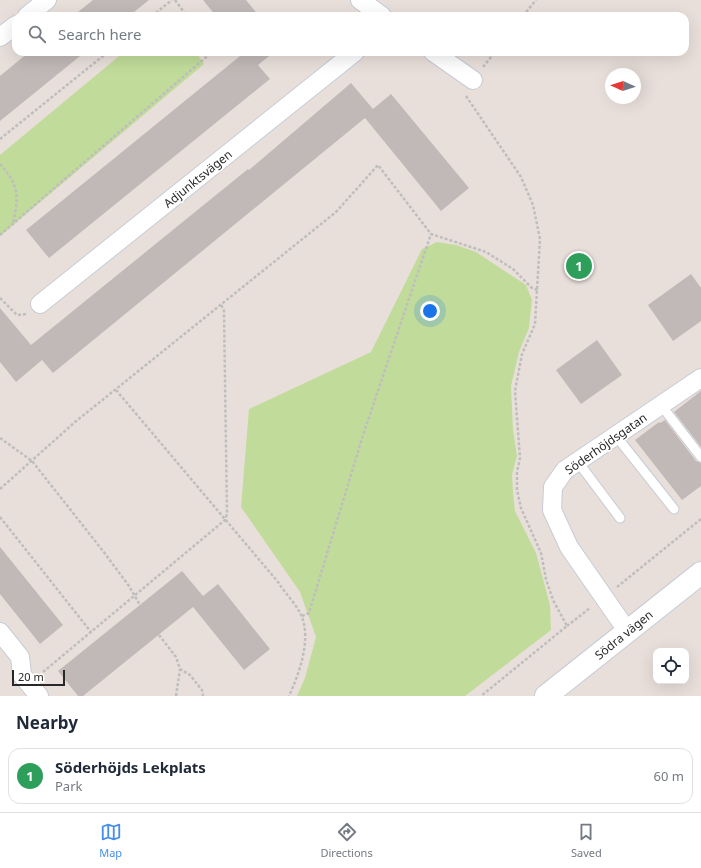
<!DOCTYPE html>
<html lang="en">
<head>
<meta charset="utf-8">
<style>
	:root { --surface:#fff; --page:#f6f6f7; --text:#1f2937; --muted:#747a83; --line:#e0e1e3; --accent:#468eeb }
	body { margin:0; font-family:"Noto Sans",sans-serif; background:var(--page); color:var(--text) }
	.controls { position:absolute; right:12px; bottom:12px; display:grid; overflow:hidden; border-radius:8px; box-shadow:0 4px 16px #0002 }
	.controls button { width:36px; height:36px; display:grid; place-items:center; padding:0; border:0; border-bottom:1px solid var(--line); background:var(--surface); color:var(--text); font:20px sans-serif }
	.compass { position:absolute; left:605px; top:68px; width:36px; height:36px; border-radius:50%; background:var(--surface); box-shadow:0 4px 16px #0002; rotate:273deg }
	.scale { position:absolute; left:12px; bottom:10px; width:53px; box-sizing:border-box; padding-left:4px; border:2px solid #282828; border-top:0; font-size:11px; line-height:14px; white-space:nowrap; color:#282828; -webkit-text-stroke:3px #fff; paint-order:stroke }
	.you { position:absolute; left:430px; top:311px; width:14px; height:14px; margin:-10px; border:3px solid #fff; border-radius:50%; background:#1a73e8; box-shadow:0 0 0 6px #1a73e833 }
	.badge { display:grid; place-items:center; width:26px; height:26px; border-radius:50%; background:var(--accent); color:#fff; font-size:13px; font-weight:700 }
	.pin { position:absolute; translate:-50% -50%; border:2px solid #fff; box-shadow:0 1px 4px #0006 }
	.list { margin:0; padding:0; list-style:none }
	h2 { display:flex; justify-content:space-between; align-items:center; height:52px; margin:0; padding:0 16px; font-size:17px }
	h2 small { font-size:13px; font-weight:400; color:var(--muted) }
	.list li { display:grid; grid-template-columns:26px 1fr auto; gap:12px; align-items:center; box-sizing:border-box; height:56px; margin:0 8px 8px; padding:0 8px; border:1px solid var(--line); border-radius:12px }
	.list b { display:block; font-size:15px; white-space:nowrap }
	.list p { margin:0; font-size:13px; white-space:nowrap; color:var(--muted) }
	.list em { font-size:13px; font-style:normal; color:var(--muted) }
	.icon { flex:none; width:22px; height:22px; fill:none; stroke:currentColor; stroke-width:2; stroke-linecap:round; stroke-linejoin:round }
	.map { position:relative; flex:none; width:701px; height:696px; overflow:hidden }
	.search { position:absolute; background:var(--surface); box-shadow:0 4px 16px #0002; left:12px; right:12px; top:12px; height:44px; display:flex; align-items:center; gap:10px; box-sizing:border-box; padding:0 14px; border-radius:12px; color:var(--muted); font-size:15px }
	.sheet { height:116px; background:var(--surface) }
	nav { display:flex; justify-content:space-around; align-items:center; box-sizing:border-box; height:56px; border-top:1px solid var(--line); background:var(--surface); font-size:11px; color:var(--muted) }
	nav a { display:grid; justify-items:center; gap:2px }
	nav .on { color:var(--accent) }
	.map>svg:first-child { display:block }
</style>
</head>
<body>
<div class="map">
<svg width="701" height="696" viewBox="0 0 701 696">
	<rect width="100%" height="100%" fill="#e9dfda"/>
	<g fill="#c1dc9a">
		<path d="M 124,52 L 196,52 L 204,64 L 0,236 L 0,155 Z"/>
		<path d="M 437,242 L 456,245 L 476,252 L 526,285 L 532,300 L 529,328 L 519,352 L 511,386 L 513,430 L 517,456 L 512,475 L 513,492 L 515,511 L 536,553 L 550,605 L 551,630 L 465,696 L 297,696 L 305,678 L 316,637 L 300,592 L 241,507 L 249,409 L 371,352 L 422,249 Z"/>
	</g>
	<g fill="#c1b9b7">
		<path d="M 93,0 L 149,0 L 129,16 L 73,16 Z"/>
		<path d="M 203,0 L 246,0 L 259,16 L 216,16 Z"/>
		<path d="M 29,52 L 85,52 L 0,121 L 0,76 Z"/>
		<path d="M 245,52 L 274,52 L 258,65 L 270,79 L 49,258 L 26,230 Z"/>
		<path d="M 351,83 L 373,109 L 391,94 L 469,188 L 441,211 L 365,118 L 53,373 L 42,360 L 16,382 L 0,362 L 0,308 L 31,345 L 248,169 L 249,170 Z"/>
		<path d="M 691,274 L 701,288 L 701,321 L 673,341 L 648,305 Z"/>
		<path d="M 597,340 L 622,375 L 581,404 L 556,370 Z"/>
		<path d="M 701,391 L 701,447 L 674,412 Z"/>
		<path d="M 665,420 L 696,461 L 701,463 L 701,486 L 682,500 L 635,440 L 659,422 L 660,423 Z"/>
		<path d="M 0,547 L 63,625 L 40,644 L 0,594 Z"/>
		<path d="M 182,571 L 203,596 L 218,584 L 270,649 L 244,670 L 193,607 L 83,696 L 78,696 L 58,671 Z"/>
	</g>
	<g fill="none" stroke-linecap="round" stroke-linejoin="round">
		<g stroke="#c6ccd5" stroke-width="11">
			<g id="service">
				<path d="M 661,405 L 701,457"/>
				<path d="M 616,436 L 674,509"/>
				<path d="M 578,462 L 620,518"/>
			</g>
		</g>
		<g stroke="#c6ccd5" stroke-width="20">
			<g id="minor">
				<path d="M 360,0 L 382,16"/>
				<path d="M 27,16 L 47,0"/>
				<path d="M 0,37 L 16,25"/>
				<path d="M 433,52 L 473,80"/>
				<path d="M 40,304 L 355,52"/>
				<path d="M 0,632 L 20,657 L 22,675 L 39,696"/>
				<path d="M 628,632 L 569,547 L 552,510 L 553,487 L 565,470 L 701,378"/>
			</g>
		</g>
		<g stroke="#c6ccd5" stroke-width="24">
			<path id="tertiary" d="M 546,696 L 701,573"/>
		</g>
		<g stroke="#bebebe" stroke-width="2.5" stroke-dasharray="3 2" stroke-linecap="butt">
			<path d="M 175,0 L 187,16"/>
			<path d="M 152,16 L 172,0"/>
			<path d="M 523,16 L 536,0"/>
			<path d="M 483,67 L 495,52"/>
			<path d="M 466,96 L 521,177 L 533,205 L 540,239 L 535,324 L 522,354 L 515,391 L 520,458 L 517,472 L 517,490 L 521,508 L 541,553 L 546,579 L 553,600 L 567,626 L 481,696"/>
			<path d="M 0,139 L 108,52"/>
			<path d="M 0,164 C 19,185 19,196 13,223"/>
			<path d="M 0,235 L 212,52"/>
			<path d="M 0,298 L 17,315 L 27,314"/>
			<path d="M 116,390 L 278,582 C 285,593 296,604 301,615 C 312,639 299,674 289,696"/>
			<path d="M 0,438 L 32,461 L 103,551 L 129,586 L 140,605"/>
			<path d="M 0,489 L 75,422 L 336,212 L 378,165 L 431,234 L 486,252 L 513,269 L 532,288 L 538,290"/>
			<path d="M 0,517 L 91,632"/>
			<path d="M 617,587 L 701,519"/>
			<path d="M 302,616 L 309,613 L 364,432 L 431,234"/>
			<path d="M 567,626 L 590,608"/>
			<path d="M 159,635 L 176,657 L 180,669 L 190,675 L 202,690 L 203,696"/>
			<path d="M 43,672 L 225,520 L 227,514 L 224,311 L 221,304"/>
			<path d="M 176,696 L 180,669"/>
		</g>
		<use href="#service" stroke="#fff" stroke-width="9"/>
		<use href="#minor" stroke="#fff" stroke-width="18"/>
		<use href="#tertiary" stroke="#fff" stroke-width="22"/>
	</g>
	<g text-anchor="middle" stroke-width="3.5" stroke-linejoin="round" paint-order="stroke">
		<g font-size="12" fill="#282828" stroke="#fff">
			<text transform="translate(198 179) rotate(-39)" y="4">Adjunktsvägen</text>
			<text transform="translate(606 444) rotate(-35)" y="4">Söderhöjdsgatan</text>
			<text transform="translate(624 635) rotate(-39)" y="4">Södra vägen</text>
		</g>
	</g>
</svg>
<div class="controls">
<button><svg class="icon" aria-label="locate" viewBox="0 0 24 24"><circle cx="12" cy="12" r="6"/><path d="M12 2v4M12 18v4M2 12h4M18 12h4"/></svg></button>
</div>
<svg class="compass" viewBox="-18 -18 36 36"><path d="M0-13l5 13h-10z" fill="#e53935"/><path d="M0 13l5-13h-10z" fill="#747a83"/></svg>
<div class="scale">20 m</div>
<div class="you"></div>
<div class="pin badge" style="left:579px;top:266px;background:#2e9e5b">1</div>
<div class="search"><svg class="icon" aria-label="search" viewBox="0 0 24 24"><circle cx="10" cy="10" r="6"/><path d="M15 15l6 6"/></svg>Search here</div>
</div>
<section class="sheet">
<h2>Nearby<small></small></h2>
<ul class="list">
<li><span class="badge" style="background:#2e9e5b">1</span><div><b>Söderhöjds Lekplats</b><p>Park</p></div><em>60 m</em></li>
</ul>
</section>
<nav>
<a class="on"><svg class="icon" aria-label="map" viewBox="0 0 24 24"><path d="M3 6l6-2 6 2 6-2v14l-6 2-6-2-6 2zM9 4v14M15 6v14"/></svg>Map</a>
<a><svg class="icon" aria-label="directions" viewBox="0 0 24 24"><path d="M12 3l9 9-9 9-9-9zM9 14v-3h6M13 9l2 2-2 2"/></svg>Directions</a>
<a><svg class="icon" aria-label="saved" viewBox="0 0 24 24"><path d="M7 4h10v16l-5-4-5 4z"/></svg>Saved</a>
</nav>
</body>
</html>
